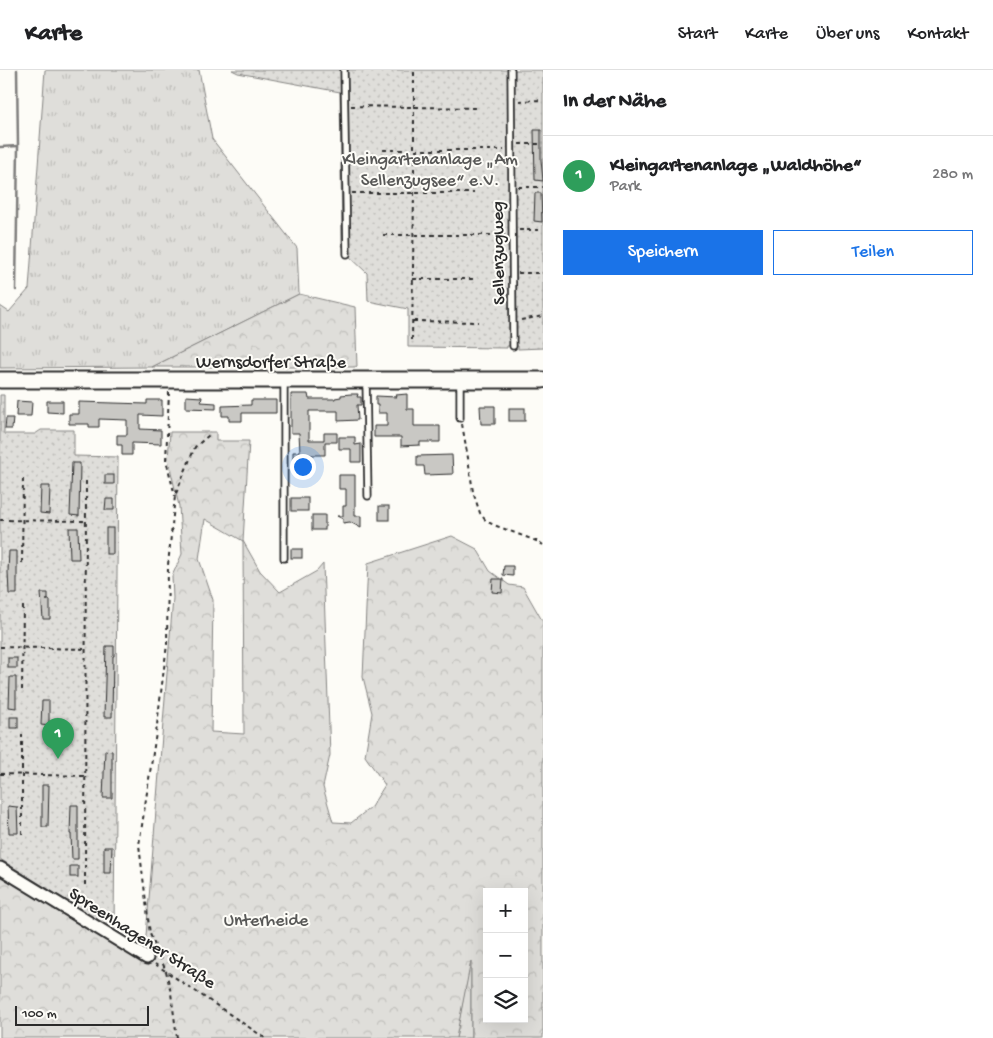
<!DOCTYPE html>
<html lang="de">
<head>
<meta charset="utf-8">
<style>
	:root { --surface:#fff; --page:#f6f6f6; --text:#202124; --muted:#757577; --line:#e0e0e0; --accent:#1a73e8 }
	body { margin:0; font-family:"Gochi Hand",sans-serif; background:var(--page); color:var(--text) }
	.controls { position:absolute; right:15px; bottom:15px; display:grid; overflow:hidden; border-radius:0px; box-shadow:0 5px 20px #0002 }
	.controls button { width:45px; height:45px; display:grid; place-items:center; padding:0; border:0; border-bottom:1px solid var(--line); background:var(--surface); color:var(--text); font:25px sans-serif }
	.scale { position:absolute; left:15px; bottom:12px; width:134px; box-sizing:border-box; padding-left:5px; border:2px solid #2b2b2b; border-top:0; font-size:14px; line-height:18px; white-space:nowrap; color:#2b2b2b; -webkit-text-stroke:4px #fdfcf7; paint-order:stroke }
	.you { position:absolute; left:302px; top:396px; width:18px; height:18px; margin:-12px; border:4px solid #fff; border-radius:50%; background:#1a73e8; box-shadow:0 0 0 8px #1a73e833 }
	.badge { display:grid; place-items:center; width:32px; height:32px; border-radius:50%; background:var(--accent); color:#fff; font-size:16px; font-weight:700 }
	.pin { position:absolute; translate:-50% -41px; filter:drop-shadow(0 1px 2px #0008) }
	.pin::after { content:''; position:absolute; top:26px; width:18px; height:15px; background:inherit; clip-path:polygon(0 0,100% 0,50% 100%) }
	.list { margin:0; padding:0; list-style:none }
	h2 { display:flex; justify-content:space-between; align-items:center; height:65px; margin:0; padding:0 20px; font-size:21px }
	h2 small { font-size:16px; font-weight:400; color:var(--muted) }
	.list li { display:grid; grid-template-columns:32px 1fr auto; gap:15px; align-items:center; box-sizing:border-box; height:80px; padding:0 20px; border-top:1px solid var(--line) }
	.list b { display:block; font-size:19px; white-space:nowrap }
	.list p { margin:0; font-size:16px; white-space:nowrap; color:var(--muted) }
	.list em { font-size:16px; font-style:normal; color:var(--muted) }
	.actions { display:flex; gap:10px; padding:15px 20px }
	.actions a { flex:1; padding:11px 0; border:1px solid var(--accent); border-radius:0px; text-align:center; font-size:18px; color:var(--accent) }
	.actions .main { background:var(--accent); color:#fff }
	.icon { flex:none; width:28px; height:28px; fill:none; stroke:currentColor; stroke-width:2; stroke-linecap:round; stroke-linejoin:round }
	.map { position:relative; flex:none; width:543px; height:968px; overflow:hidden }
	header { display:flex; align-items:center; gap:30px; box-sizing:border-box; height:70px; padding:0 25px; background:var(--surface); border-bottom:1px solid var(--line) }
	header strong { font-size:24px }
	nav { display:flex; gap:28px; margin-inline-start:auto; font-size:18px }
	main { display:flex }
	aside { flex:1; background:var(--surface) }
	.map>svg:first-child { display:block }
</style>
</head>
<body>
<header>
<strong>Karte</strong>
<nav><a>Start</a><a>Karte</a><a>Über uns</a><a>Kontakt</a></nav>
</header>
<main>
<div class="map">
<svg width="543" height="968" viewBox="0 0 543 968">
	<defs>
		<pattern id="grass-tufts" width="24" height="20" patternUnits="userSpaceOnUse" patternTransform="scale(1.25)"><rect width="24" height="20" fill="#dfdeda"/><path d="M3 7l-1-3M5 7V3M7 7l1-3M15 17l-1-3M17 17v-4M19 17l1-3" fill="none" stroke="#c0bfbb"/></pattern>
		<pattern id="forest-crowns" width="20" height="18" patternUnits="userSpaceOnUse" patternTransform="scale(1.25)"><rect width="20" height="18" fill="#dfdeda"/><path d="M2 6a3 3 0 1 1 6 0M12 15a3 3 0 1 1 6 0" fill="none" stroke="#c0bfbb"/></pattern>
		<pattern id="park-dots" width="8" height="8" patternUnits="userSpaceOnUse" patternTransform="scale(1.25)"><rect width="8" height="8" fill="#dfdeda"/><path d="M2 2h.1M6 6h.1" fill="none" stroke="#c0bfbb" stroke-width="1.8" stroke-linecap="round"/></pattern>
	</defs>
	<rect width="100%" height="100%" fill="#fdfcf7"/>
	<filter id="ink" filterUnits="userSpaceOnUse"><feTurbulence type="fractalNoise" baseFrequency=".02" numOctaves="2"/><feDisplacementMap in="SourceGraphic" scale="10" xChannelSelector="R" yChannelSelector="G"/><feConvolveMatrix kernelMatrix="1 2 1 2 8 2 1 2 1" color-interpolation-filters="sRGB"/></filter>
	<g filter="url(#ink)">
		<g fill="url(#grass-tufts)" stroke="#858482">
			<path d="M 45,0 L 199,0 L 212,69 L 297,178 L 299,224 L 152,297 L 0,298 L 0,236 L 9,242 L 29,219 Z"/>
			<path d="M 471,887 L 471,968 L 456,968 Z"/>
		</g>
		<g fill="url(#forest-crowns)" stroke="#858482" fill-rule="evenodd">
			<path d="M 299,224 L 355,237 L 357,297 L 152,297 Z"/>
			<path d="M 170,362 L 216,362 L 216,371 L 249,371 L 243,471 L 260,501 L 280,522 L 317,501 L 323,494 L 330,685 L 323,717 L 333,752 L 351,753 L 371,737 L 385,715 L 365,686 L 372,643 L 363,607 L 368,493 L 452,466 L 477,479 L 490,501 L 509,515 L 523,517 L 543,552 L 543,968 L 471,968 L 471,891 L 456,968 L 0,968 L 0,803 L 144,891 L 173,528 L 172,506 L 182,484 L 179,436 L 168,389 ZM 205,449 L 243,471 L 244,664 L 211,662 L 213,530 L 199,489 ZM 487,822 L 524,822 L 524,949 L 487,949 Z"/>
		</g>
		<g fill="url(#park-dots)" stroke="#858482">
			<path d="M 232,0 L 543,0 L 543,278 L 518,279 L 518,276 L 507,276 L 507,278 L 408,277 L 408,239 L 368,231 L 367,203 L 347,184 L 342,175 L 340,22 L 238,3 Z"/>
			<path d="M 0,325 L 4,325 L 4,364 L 35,364 L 41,360 L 74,360 L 74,386 L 118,387 L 114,860 L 0,789 Z"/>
		</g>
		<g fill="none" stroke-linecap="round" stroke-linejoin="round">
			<g stroke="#7e7d7b" stroke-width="2.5">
				<path d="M 0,77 L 18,76"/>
				<path d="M 16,220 L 18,76 L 17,0"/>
			</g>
		</g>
		<g fill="#c9c8c4" stroke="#2b2b2b">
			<path d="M 534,60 L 541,60 L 541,90 L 543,111 L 535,110 Z"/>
			<path d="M 535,123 L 541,123 L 542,152 L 534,151 Z"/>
			<path d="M 291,324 L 308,324 L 309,329 L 335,329 L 335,328 L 341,327 L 341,325 L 351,324 L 358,324 L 357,327 L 361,327 L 361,335 L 357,335 L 358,350 L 338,351 L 338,341 L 309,341 L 309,370 L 324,370 L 324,363 L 337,363 L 337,372 L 325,372 L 325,385 L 304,385 L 304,395 L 293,395 L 293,382 L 300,382 L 299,363 L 291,363 Z"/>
			<path d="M 407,324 L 407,339 L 414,339 L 414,356 L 440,356 L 440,372 L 420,372 L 420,375 L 401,376 L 401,367 L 374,367 L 374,356 L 387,356 L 387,343 L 378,343 L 378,335 L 376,335 L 376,326 L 397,327 L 396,325 Z"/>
			<path d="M 186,326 L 202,327 L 201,332 L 216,333 L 216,339 L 186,338 Z"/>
			<path d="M 147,330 L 162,330 L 162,346 L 140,345 L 140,359 L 161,360 L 161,374 L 132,373 L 132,385 L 122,385 L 122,375 L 117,375 L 117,365 L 127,365 L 127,350 L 99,349 L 99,357 L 89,357 L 89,354 L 69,354 L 69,344 L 79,344 L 79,332 L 147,334 Z"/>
			<path d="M 251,330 L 276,330 L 276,343 L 242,343 L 242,351 L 229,351 L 229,346 L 222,346 L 222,336 L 251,335 Z"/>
			<path d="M 17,331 L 32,332 L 31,346 L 16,346 Z"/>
			<path d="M 47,331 L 63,331 L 63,343 L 47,342 Z"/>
			<path d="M 480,336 L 495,336 L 495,354 L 481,354 Z"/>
			<rect x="509" y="338" width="16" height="13"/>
			<path d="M 6,348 L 13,348 L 12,359 L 5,359 Z"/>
			<path d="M 339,367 L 355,367 L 355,375 L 361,374 L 361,392 L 351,392 L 351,379 L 339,379 Z"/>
			<path d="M 452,385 L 453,404 L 425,405 L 424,396 L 417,396 L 417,386 Z"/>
			<path d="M 72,393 L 80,393 L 79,446 L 70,445 Z"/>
			<rect x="105" y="405" width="9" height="9"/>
			<path d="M 339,405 L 355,405 L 355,446 L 361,446 L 361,458 L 350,452 L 343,453 L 343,449 L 337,446 L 343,446 L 343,436 L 346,436 L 346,419 L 339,419 Z"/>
			<path d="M 41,416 L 50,416 L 49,444 L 40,443 Z"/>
			<rect x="291" y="428" width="17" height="13"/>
			<path d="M 106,429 L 114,429 L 114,440 L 105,440 Z"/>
			<rect x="379" y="436" width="10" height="14"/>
			<rect x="312" y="445" width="13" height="15"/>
			<path d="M 69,458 L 78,458 L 79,489 L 70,489 Z"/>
			<rect x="106" y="458" width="7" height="26"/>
			<rect x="291" y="479" width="11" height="9"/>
			<path d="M 9,481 L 17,481 L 17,524 L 9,524 L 8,502 Z"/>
			<path d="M 504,496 L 513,496 L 513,506 L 503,505 Z"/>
			<path d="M 493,509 L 503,509 L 502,523 L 492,522 Z"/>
			<path d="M 41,523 L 48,523 L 48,530 L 46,530 L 50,530 L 50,549 L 43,549 Z"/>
			<path d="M 106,576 L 114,576 L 114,586 L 113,586 L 112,647 L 104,647 Z"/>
			<rect x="8" y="588" width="9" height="10"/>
			<path d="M 10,607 L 16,607 L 16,638 L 9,637 Z"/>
			<path d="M 42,631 L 49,631 L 49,656 L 41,655 Z"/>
			<rect x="10" y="647" width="8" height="11"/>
			<path d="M 105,680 L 112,681 L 112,728 L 103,728 Z"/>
			<path d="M 42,715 L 49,715 L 48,757 L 42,757 Z"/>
			<path d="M 71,735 L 78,735 L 78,789 L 72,789 L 71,764 L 70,764 Z"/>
			<path d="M 8,736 L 17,737 L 18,763 L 9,763 Z"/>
			<path d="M 104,777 L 112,777 L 111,803 L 104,803 Z"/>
			<rect x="70" y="796" width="8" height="11"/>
		</g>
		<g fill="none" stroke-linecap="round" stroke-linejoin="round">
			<g stroke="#2b2b2b" stroke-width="9">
				<g id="lane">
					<path d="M 344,0 L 347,184"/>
					<path d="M 511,0 L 513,276"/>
					<path d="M 366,310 L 368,426"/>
					<path d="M 460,310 L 460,348"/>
					<path d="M 284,488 L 284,312"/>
				</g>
			</g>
			<g stroke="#2b2b2b" stroke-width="15">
				<path id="street" d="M 0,798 L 147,888"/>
			</g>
			<g stroke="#2b2b2b" stroke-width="19">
				<path id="secondary" d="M 0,310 L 543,310"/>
			</g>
			<g stroke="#2b2b2b" stroke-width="2" stroke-dasharray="4 4" stroke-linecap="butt">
				<path d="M 519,31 L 543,30"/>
				<path d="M 351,36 L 476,38"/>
				<path d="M 519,74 L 543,74"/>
				<path d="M 383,80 L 504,80"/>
				<path d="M 518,117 L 543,117"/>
				<path d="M 352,123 L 474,123"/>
				<path d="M 519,160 L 543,160"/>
				<path d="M 383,165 L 505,165"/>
				<path d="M 518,203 L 543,203"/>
				<path d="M 413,209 L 473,209"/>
				<path d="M 521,250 L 543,246"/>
				<path d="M 413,251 L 478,252"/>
				<path d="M 412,270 L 414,124 L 414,0"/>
				<path d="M 169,322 L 166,390 L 175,426"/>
				<path d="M 462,354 L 468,388 L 473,422 L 480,443 L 486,451 L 494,455 L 539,472 L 543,475"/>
				<path d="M 0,450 L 86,451"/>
				<path d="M 22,493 L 23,406"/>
				<path d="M 0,577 L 86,579"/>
				<path d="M 22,620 L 23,535"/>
				<path d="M 22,664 L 22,766"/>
				<path d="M 0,704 L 85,706"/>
				<path d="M 85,815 L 86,408"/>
				<path d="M 155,894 L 265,968"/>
				<path d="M 177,968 L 171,923 L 166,901 L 150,864 L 139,775 L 156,663 L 167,574 L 168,495 L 175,426 L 195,377 L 209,365"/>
			</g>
			<use href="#lane" stroke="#fdfcf7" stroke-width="5.5"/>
			<use href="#street" stroke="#fdfcf7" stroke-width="11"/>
			<use href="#secondary" stroke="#fdfcf7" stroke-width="15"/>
		</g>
	</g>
	<g text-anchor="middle" stroke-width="4" stroke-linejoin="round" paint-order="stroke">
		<g font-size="18" fill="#585857" stroke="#fdfcf7">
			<text x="430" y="94">Kleingartenanlage „Am<tspan x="430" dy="21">Sellenzugsee“ e.V.</tspan></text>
			<text x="266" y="855">Unterheide</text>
		</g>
		<g font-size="18" fill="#2b2b2b" stroke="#fdfcf7">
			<text transform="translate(497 183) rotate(-91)" y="6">Sellenzugweg</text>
			<text x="271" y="297">Wernsdorfer Straße</text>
			<text transform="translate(143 867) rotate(33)" y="6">Spreenhagener Straße</text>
		</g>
	</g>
</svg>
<div class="controls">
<button>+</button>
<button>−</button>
<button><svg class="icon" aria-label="layers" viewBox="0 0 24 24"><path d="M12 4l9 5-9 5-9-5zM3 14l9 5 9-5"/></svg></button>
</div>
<div class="scale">100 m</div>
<div class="you"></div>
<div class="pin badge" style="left:58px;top:689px;background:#2e9e5b">1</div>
</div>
<aside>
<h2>In der Nähe<small></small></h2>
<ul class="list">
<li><span class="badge" style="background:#2e9e5b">1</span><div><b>Kleingartenanlage „Waldhöhe“</b><p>Park</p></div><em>280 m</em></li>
</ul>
<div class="actions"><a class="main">Speichern</a><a>Teilen</a></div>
</aside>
</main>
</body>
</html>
